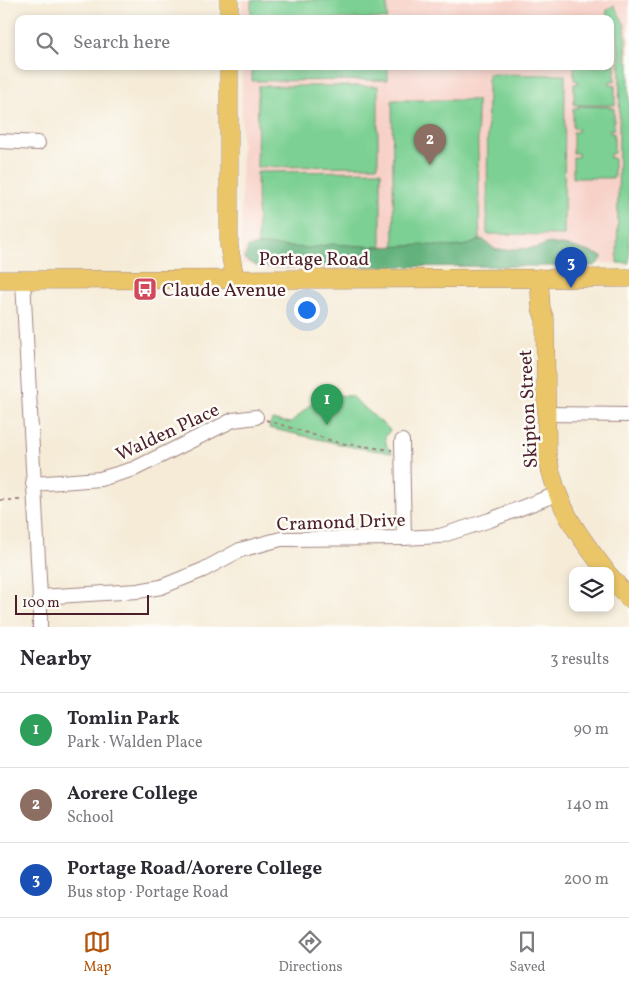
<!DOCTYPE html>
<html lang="en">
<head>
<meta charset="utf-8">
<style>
	:root { --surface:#fff; --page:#f2f2f3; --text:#2b2b33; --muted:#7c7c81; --line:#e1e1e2; --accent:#b45309 }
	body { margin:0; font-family:Vollkorn,serif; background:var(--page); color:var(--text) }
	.controls { position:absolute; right:15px; bottom:15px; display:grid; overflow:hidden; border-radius:10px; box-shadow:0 2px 8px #0003 }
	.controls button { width:45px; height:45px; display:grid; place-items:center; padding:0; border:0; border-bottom:1px solid var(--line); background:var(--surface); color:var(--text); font:25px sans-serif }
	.scale { position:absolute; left:15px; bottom:12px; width:134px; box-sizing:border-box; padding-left:5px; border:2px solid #4a1f2b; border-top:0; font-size:14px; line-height:18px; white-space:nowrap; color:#4a1f2b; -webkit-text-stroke:4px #fdfcf7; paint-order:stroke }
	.you { position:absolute; left:306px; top:309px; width:18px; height:18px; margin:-12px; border:4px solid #fff; border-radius:50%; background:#1a73e8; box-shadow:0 0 0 8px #1a73e833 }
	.badge { display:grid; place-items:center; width:32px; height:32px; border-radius:50%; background:var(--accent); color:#fff; font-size:16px; font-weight:700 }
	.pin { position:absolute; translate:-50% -41px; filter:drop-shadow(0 1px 2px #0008) }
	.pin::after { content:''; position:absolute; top:26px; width:18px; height:15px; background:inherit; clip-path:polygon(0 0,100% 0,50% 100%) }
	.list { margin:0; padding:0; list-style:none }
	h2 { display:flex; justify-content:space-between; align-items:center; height:65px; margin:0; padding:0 20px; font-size:21px }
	h2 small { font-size:16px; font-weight:400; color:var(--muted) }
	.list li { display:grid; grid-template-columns:32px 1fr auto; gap:15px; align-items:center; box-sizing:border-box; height:75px; padding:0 20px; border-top:1px solid var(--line) }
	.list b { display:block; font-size:19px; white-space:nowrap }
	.list p { margin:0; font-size:16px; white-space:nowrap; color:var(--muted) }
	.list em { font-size:16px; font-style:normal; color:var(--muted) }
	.icon { flex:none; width:28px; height:28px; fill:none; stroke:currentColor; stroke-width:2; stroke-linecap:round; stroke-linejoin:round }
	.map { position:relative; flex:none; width:629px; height:627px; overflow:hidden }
	.search { position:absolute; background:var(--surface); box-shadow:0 2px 8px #0003; left:15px; right:15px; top:15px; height:55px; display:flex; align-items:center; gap:12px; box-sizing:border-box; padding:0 18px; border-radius:10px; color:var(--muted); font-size:19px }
	.sheet { height:290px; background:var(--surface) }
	nav { display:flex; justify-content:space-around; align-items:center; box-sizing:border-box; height:70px; border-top:1px solid var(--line); background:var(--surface); font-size:14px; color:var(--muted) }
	nav a { display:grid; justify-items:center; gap:2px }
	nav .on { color:var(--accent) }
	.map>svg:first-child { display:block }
</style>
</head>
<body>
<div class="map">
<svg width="629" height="627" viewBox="0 0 629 627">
	<rect width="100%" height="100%" fill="#fdfcf7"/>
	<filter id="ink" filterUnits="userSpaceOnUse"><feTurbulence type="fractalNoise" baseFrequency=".02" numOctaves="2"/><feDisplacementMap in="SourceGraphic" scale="10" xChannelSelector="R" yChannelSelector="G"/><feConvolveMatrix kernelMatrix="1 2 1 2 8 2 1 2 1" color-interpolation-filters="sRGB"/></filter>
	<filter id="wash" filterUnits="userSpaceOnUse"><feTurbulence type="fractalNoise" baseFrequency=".0096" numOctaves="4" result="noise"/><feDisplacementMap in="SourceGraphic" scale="20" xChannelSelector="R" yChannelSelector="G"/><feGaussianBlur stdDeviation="1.12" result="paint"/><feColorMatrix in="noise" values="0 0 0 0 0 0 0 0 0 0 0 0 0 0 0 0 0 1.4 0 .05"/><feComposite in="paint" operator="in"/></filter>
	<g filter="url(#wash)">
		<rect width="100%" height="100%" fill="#f5ebd7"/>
		<path fill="#f7d1c8" d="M 242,0 L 629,0 L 629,65 L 620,68 L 617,263 L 241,264 L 242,66 L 610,66 L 610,19 L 242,19 Z"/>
		<g fill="#7bd093" stroke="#62785f">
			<rect x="251" y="0" width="136" height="19"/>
			<path d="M 614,5 L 625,25 L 627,62 L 629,61 L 629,263 L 617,263 L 620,68 L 617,33 L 610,26 L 610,19 L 606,19 L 607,10 Z"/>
			<path d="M 610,60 L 615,60 L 615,81 L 610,81 L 610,84 L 615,85 L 615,105 L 574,105 L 574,84 L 578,84 L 578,81 L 574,80 L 574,66 L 610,66 Z"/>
			<path d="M 252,66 L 388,66 L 388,80 L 252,81 Z"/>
			<path d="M 488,74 L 565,75 L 564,235 L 487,234 Z"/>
			<path d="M 258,86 L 378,86 L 378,166 L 257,167 Z"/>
			<path d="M 392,100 L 477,100 L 480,248 L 394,249 Z"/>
			<path d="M 578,106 L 610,107 L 610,108 L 614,108 L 614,129 L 610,129 L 610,133 L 614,133 L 614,153 L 610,154 L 610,158 L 614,158 L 614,178 L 573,178 L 573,157 L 578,157 L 578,153 L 573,153 L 573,132 L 578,132 L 578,129 L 573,128 L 573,108 L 578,108 Z"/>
			<path d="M 381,171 L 381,249 L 258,254 L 257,172 Z"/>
			<path d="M 321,394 L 351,396 L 390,430 L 385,437 L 387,447 L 393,453 L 353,447 L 269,428 L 272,420 L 291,423 Z"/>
		</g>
		<path fill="#64b27d" stroke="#576854" d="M 482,239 L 496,250 L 536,248 L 549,243 L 574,247 L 602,256 L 602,259 L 595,266 L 258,267 L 244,259 L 248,247 L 261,245 L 309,248 L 332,244 L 380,247 L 427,245 L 453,247 L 468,245 Z"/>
	</g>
	<g filter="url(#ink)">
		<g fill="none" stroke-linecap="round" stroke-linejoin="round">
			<g stroke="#a08581" stroke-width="16">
				<g id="minor">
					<path d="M 0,141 L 38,143"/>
					<path d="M 23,281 L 40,597 L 40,627"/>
					<path d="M 547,414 L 629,415"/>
					<path d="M 402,441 L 404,538"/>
					<path d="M 33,484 L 100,479 L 134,469 L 233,420 L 256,417"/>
					<path d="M 40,597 L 138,591 L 161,587 L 203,570 L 240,550 L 281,539 L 404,538 L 440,536 L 490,520 L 557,494"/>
				</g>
			</g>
			<g stroke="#a08581" stroke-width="19">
				<g id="major">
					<path d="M 229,0 L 229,19"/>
					<path d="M 229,66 L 229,246 L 235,279"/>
					<path d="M 539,278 L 541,308 L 545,320 L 547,454 C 556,505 575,531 606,571"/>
					<path d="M 0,280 L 629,278"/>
					<path d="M 610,576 L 629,599"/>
				</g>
			</g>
			<g stroke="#a08581" stroke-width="2" stroke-dasharray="4 4" stroke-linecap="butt">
				<path d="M 266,420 L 339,443 L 392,450"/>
				<path d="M 0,500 L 24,500"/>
			</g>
			<use href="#minor" stroke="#fff" stroke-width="14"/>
			<use href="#major" stroke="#ebc669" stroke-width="18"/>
		</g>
	</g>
	<defs>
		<g id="bus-square" transform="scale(1.25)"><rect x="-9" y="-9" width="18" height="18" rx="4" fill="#d1495b" stroke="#fdfcf7"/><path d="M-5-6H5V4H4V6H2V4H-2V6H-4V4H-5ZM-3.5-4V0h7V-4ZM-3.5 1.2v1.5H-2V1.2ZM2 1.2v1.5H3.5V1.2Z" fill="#fff"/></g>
	</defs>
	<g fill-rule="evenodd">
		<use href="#bus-square" x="145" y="289"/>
	</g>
	<g text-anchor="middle" stroke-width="5" stroke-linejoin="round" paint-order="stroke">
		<g font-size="19" fill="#4a1f2b" stroke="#fdfcf7">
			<text x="314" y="265">Portage Road</text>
			<text transform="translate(527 409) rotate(-93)" y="7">Skipton Street</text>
			<text transform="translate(167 431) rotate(-25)" y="7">Walden Place</text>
			<text transform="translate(341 521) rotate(-2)" y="7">Cramond Drive</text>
		</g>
		<g font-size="19" fill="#4a1f2b" stroke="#fdfcf7" text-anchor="start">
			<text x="162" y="296">Claude Avenue</text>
		</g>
	</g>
</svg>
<div class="controls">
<button><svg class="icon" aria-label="layers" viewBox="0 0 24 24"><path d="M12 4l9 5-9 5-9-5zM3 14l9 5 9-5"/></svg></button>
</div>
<div class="scale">100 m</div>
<div class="you"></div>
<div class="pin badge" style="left:327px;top:425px;background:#2e9e5b">1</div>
<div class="pin badge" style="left:430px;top:165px;background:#8d6e63">2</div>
<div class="pin badge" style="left:571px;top:288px;background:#1a4fb4">3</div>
<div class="search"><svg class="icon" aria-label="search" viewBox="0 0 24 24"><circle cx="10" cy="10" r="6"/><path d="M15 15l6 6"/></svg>Search here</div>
</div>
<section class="sheet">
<h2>Nearby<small>3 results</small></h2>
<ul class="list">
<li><span class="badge" style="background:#2e9e5b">1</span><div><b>Tomlin Park</b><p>Park · Walden Place</p></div><em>90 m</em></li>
<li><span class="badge" style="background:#8d6e63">2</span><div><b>Aorere College</b><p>School</p></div><em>140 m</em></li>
<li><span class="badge" style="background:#1a4fb4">3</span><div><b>Portage Road/Aorere College</b><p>Bus stop · Portage Road</p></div><em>200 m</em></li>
</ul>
</section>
<nav>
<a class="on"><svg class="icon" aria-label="map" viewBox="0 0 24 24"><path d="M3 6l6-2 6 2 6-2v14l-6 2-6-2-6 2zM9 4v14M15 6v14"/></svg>Map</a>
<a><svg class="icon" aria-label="directions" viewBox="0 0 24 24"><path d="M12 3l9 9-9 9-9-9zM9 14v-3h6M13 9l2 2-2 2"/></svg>Directions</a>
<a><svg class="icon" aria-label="saved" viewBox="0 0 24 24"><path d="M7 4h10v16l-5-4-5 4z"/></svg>Saved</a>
</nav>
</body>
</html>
